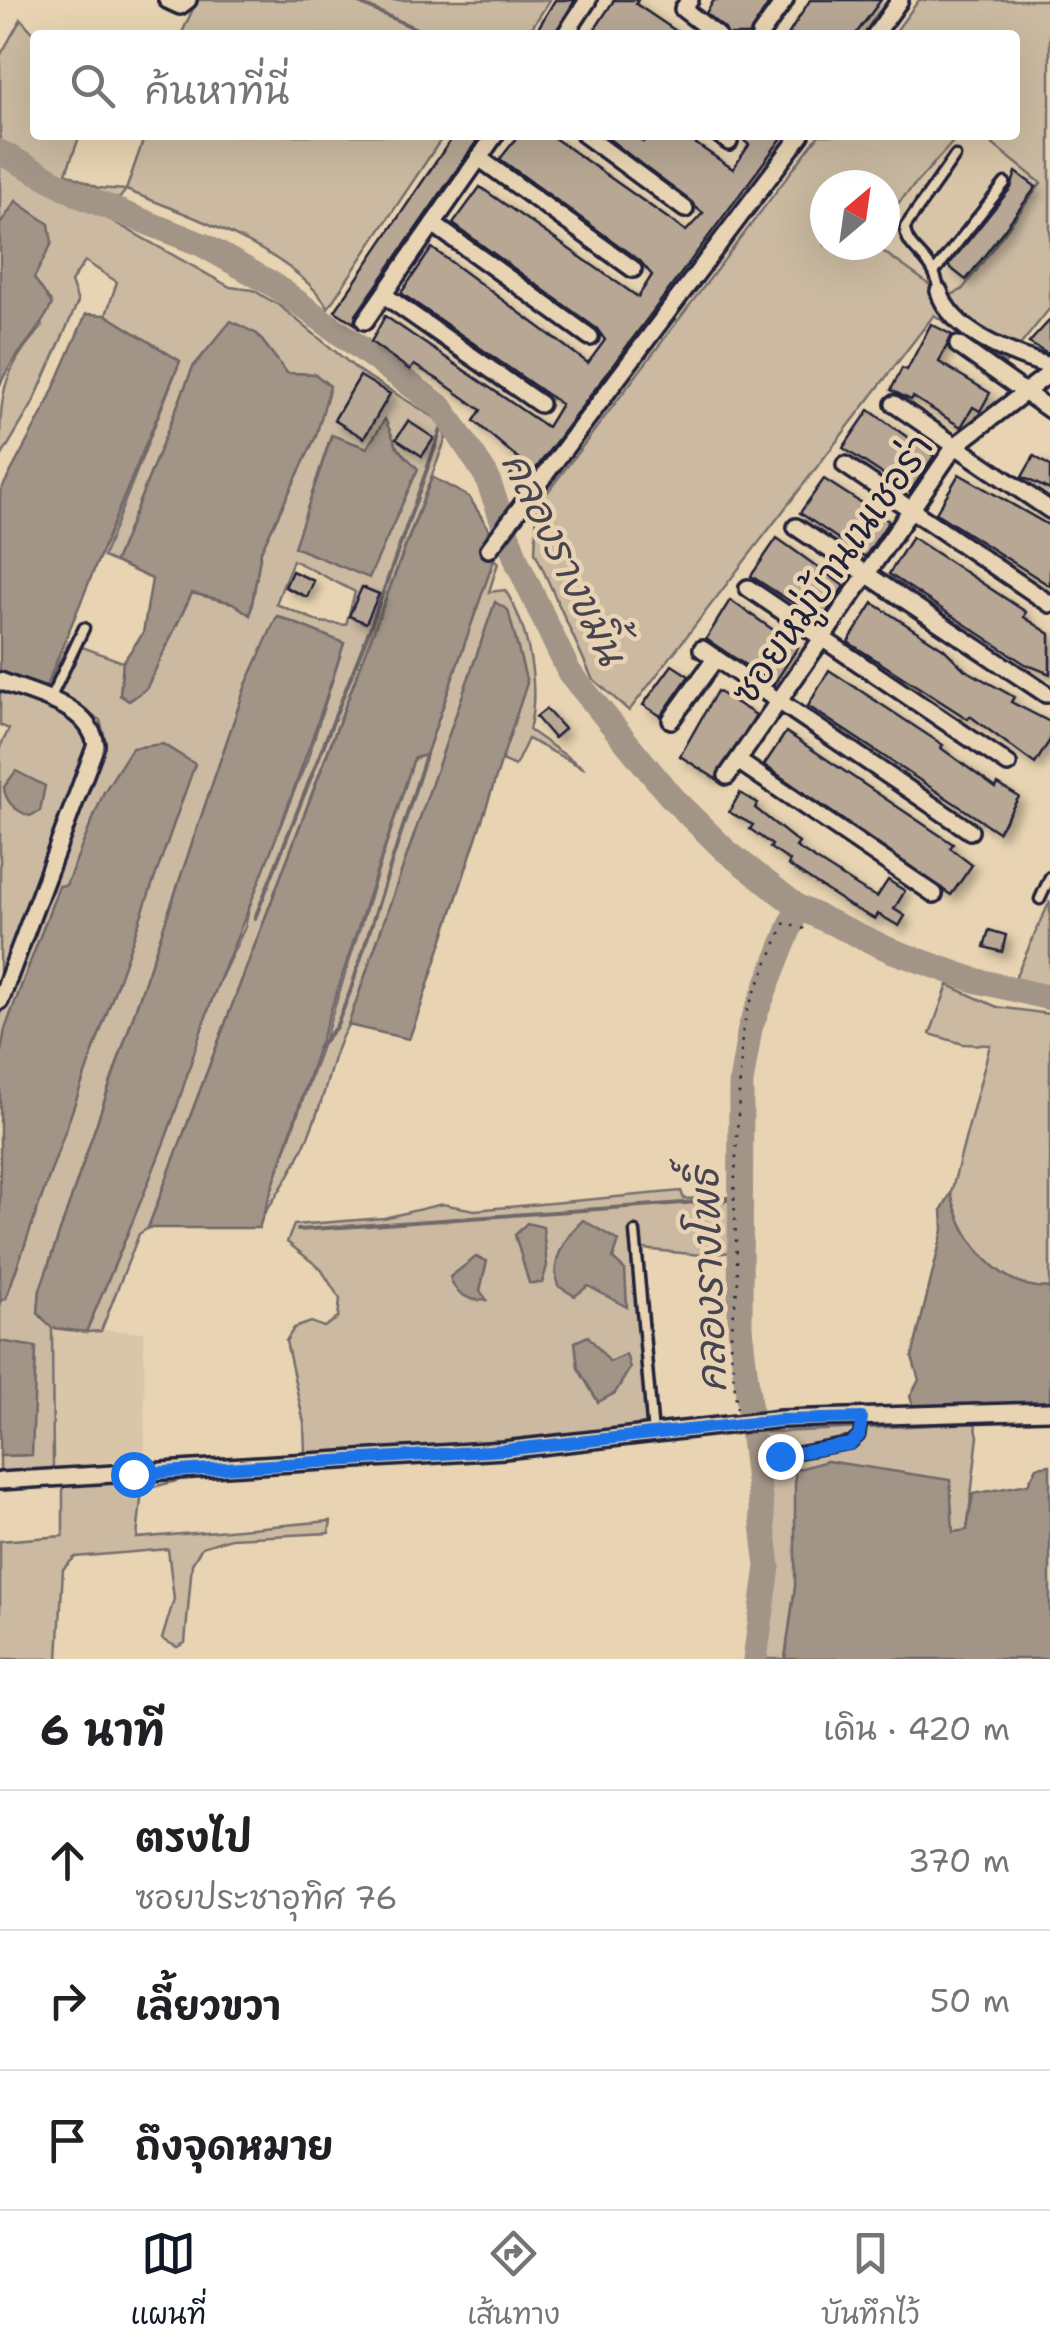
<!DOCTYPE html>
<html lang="th">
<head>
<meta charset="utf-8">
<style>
	:root { --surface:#fff; --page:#f2f2f2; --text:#202124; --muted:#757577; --line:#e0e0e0; --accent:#111827 }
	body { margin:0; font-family:"Shantell Sans","Playpen Sans Thai",sans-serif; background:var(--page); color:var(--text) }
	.compass { position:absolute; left:810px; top:170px; width:90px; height:90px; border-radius:50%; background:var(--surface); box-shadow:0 10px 40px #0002; rotate:29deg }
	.stop { position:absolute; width:30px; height:30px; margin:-22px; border:8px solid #1a73e8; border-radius:50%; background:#fff }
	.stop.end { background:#1a73e8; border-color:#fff; box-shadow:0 2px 10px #0008 }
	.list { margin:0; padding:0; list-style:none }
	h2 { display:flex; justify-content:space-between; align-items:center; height:130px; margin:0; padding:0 40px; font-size:42px }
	h2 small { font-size:32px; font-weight:400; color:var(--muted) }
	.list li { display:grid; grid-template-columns:65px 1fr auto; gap:30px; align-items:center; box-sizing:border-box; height:140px; padding:0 40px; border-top:2px solid var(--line) }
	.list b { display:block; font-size:38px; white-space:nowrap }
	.list p { margin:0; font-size:32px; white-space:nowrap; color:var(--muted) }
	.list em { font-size:32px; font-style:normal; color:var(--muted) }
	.icon { flex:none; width:55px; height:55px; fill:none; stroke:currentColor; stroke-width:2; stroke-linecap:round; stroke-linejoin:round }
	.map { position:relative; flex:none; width:1050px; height:1659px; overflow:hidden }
	.search { position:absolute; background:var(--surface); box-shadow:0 10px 40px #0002; left:30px; right:30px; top:30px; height:110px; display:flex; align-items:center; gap:25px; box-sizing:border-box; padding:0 35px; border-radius:10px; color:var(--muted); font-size:38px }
	.sheet { height:550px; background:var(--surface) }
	nav { display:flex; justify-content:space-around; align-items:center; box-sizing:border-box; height:140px; border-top:2px solid var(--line); background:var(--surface); font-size:28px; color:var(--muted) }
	nav a { display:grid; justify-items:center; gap:5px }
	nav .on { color:var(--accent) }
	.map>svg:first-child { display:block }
</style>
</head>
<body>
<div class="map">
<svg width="1050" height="1659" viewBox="0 0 1050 1659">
	<defs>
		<filter id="shadow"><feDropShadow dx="6" dy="6" stdDeviation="5" flood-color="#0004"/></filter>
	</defs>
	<rect width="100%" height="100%" fill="#e8d4b2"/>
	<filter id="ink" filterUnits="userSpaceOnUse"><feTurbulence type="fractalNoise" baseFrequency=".01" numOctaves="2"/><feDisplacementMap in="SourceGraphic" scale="20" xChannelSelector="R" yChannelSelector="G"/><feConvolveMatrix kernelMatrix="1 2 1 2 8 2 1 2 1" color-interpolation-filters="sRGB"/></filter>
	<g filter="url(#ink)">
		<g fill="#d9c6a9">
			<path d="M 959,135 L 981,135 L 1042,183 L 962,290 L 948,297 L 874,245 L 885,245 L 885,218 Z"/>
			<path d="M 52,1328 L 144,1332 L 145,1458 L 53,1468 Z"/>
		</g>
		<g fill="#cbbaa1" stroke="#766e6e" stroke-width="2.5" fill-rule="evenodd">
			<path d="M 197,0 L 550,0 L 527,35 L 181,35 Z"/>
			<path d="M 919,0 L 1050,0 L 1050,308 L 1005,364 L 934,315 L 629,711 L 592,678 L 535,552 L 537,506 L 819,135 L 959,135 L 885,218 L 885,185 L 825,185 L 825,245 L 874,245 L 947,297 L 962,290 L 1041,183 L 981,135 L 1015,135 L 1015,35 L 893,35 Z"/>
			<path d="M 21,19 L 35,35 L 35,135 L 80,135 L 66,173 L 98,188 L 126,190 L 145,135 L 444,135 L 328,308 C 295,251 187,215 126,190 L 119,199 L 69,184 L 0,144 L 0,56 Z"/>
			<path d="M 0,158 L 230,287 L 253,290 L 280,306 L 359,371 L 440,421 L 446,438 L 148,1228 L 139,1234 L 101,1331 L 86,1332 L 123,1245 L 217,986 L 245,927 L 253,890 L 308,758 L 344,643 L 278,616 L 246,685 L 40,1290 L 38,1313 L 52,1328 L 53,1468 L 0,1474 L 0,1456 L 31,1455 L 36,1348 L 0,1341 L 0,1301 L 6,1298 L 194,764 L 163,744 L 104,792 L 0,1058 L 0,1017 L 106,742 L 100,720 L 45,689 L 69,642 L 123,662 L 120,695 L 129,701 L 146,689 L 192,593 L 233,603 L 250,615 L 261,551 L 316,436 L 315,374 L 287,373 L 257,334 L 208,352 L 193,367 L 115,562 L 103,557 L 180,361 L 106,315 L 117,282 L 85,261 L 71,282 L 78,302 L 32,405 L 0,459 C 0,399 0,371 42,327 L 16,202 L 0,224 ZM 385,420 L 396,447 L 295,547 L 331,435 L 367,448 ZM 293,560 L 355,592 L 346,625 L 320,622 L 276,604 Z"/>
			<path d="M 494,559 L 498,563 L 489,592 L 505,590 C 529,627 540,688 529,730 L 585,769 L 528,739 L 515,766 L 501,760 L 527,682 L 495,603 L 348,1025 C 333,1051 330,1076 320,1105 C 307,1144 287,1183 262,1216 L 327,1031 L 414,758 L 426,755 Z"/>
			<path d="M 0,686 L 77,721 L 88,749 L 0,984 L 0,747 L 9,729 L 0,725 Z"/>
			<path d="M 1050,901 L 1050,989 L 1015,978 Z"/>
			<path d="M 948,985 L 997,1007 L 1050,1014 L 1050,1288 C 998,1289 962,1240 951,1193 L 990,1045 L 963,1044 L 930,1034 Z"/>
			<path d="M 681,1191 L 684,1199 L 731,1197 L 733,1252 L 701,1255 L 633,1248 L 647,1426 L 520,1442 L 305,1453 L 304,1423 L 286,1341 L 294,1328 L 311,1322 L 324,1327 L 338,1318 L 340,1299 L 321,1269 L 287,1242 L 294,1225 L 384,1218 L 442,1204 L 475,1210 Z"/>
			<path d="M 975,1423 L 978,1436 L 967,1531 L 952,1532 L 885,1473 L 827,1461 L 795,1587 L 785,1659 L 763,1659 L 775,1568 L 758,1433 Z"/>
			<path d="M 180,1480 L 142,1490 L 137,1538 L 331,1521 L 329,1533 L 231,1538 L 202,1547 L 192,1564 L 185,1643 L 177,1647 L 162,1639 L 174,1599 L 168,1549 L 75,1557 L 63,1569 L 58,1659 L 0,1659 L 0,1541 L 63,1536 L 63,1486 Z"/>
		</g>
		<g fill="#a29587" stroke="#6f6769" stroke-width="2.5">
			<path d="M 16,201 L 49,224 L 52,243 L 34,278 L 52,304 C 39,334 13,354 0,385 L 0,224 Z"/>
			<path d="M 86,314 L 106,315 L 180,361 L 45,689 L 0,672 L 0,492 L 45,408 Z"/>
			<path d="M 231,321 L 257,334 L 287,373 L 315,374 L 330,386 L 316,436 L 261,551 L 250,615 L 233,603 L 192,593 L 146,689 L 129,701 L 120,695 L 123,662 L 143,633 L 152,579 L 115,562 L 193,367 Z"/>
			<path d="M 385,419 L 397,447 L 418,469 L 369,578 L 294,547 L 332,435 L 367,448 Z"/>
			<path d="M 432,477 L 469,497 L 489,529 L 484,542 L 494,559 L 426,755 L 414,758 L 259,1228 L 148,1228 Z"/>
			<path d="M 495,602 L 508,610 L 527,683 L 421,1006 L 409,1039 L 348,1025 Z"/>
			<path d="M 277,616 L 344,643 C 307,759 264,873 218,984 C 200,1028 188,1076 172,1121 C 146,1192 116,1262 86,1332 L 52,1328 L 38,1313 L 40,1290 L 246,685 Z"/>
			<path d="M 162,744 L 195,764 L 6,1298 L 0,1301 L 0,1058 L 5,1029 L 59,886 L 66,885 L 104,792 L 132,748 Z"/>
			<path d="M 16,771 L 45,786 L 40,811 L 30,816 C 16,811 5,803 4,787 Z"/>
			<path d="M 951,1193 C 962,1240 998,1289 1050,1288 L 1050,1403 L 914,1410 L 910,1396 L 919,1380 L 912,1357 L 943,1230 L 942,1209 Z"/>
			<path d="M 583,1220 L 619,1241 L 613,1259 L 625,1270 L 627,1307 L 588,1286 L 575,1296 L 558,1286 C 550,1261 565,1237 583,1220 Z"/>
			<path d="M 527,1223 L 543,1227 L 547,1266 L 542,1283 L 529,1283 L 515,1235 Z"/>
			<path d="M 476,1257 L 487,1261 L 480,1291 L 487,1300 C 471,1302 454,1294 450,1277 Z"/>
			<path d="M 588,1336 L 610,1362 L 626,1354 L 630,1368 L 615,1393 L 598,1402 L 578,1368 L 575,1342 Z"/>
			<path d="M 0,1341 L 36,1347 L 32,1455 L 0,1456 Z"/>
			<path d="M 827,1461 L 950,1480 L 953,1532 L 967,1530 L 973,1494 L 1028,1484 L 1037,1467 L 1050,1465 L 1050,1659 L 785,1659 L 795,1587 L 795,1470 Z"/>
		</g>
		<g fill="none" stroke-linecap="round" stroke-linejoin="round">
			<g stroke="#6f6769" stroke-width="4">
				<path d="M 352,0 L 430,35"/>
				<path d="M 255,918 L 371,626 L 446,416"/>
				<path d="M 318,1048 L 336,1027 L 350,992 L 426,755"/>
				<path d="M 739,1200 L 740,1200"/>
				<path d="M 298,1230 L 727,1200"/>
			</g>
			<g stroke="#a29587" stroke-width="25">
				<path d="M 0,152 L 83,197 L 203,245 L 274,285 L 441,407 L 486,475 L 518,564 L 569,672 L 672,798 L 725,850 L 798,907 L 890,950 L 974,980 L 1050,998"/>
				<path d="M 755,1659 L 768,1567 L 740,1327 L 741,1083 L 750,1028 L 798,907"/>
			</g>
		</g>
		<g fill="#b7a794" stroke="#22223b" stroke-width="2.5" filter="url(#shadow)">
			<path d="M 555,0 L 575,0 L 554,35 L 534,35 Z"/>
			<path d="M 614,0 L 638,0 L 636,4 L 682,35 L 591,35 Z"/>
			<path d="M 714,0 L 771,0 L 749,35 L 728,35 L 706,13 Z"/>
			<path d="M 810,0 L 881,0 L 855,35 L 788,35 Z"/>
			<path d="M 454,135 L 481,135 L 356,315 L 354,323 L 335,311 Z"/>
			<path d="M 519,135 L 550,135 L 686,231 L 703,213 L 604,135 L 633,135 L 643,142 L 648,135 L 683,135 L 733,169 L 749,145 L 738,135 L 784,135 L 523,486 L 509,478 L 519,459 L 474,421 L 481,410 L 439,380 L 414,365 L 410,370 L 371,342 L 385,316 L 547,427 L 561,404 L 401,293 L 432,248 L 588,363 L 605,340 L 597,329 L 453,224 L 480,187 L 638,297 L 652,275 L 640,261 L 500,159 Z"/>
			<path d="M 1016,172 L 1036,187 L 966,280 L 948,266 L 1011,188 Z"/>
			<path d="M 1050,320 L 1050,351 L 1048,354 L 1029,343 Z"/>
			<path d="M 931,324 L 952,335 L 939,362 L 990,393 L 980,411 L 973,407 L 961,427 L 913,397 L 911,400 L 891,390 L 902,368 L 907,370 Z"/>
			<path d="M 360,376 L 390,394 L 364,438 L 334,420 Z"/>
			<path d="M 869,410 L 934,456 L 910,492 L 843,448 Z"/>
			<path d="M 408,421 L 434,438 L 422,456 L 396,439 Z"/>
			<path d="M 1034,456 L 1050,466 L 1050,490 L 1022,477 Z"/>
			<path d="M 959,474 L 1050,526 L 1050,586 L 936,513 Z"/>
			<path d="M 824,479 L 889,521 L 865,557 L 800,513 Z"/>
			<path d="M 912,537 L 1026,612 L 1024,617 L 1050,634 L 1050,674 L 1025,664 L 889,574 Z"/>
			<path d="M 777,538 L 844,586 L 821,621 L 751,576 Z"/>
			<path d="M 292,571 L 314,581 L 307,597 L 285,587 Z"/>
			<path d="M 362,587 L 379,594 L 366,623 L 349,616 Z"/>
			<path d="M 730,600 L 798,647 L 774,684 L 706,639 Z"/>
			<path d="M 873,603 L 944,649 L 964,669 L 1014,697 L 1011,702 L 1050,722 L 1050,740 L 1035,764 L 970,716 L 968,719 L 848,642 Z"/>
			<path d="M 672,665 L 689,676 L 661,716 L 643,705 Z"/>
			<path d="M 829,670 L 943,745 L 941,748 L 996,788 L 998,784 L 1019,797 L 998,832 L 808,706 Z"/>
			<path d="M 717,691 L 756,715 L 716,779 L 680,756 Z"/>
			<path d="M 546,709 L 564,729 L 554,738 L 536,717 Z"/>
			<path d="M 786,732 L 953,844 L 950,848 L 972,865 L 951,895 L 764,765 Z"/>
			<path d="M 740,793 L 758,803 L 755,808 L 799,843 L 796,847 L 865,891 L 877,897 L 888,880 L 905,891 L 894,909 L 905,916 L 899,926 L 878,914 L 875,919 L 850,906 L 788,865 L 790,861 L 770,848 L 772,845 L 750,829 L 753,825 L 729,812 Z"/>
			<path d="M 989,930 L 1006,935 L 1002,952 L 984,947 Z"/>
		</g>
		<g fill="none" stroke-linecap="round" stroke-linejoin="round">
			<g stroke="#22223b" stroke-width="15">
				<g id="lane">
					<path d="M 936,270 L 1005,183"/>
					<path d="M 939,291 C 935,255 906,253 905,227 L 955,156"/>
					<path d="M 49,701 L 84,628"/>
					<path d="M 1040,899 L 1050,877"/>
					<path d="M 635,1232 L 653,1434"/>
					<path d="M 780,1456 L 851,1443 L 859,1436 L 862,1418"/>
				</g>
			</g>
			<g stroke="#22223b" stroke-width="22">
				<g id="street">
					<path d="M 167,0 L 180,6 L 188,0"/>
					<path d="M 690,0 L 683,9 L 717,35"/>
					<path d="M 565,35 L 588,0"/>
					<path d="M 760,35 L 785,0"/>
					<path d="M 875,35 L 900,0"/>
					<path d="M 585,135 L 685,209"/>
					<path d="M 720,135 L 729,142"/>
					<path d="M 479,158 L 633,269"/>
					<path d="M 433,224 L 590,337"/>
					<path d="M 939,291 C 951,333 1011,354 1050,366"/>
					<path d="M 384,295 L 540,404"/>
					<path d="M 365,321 L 495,135"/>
					<path d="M 958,345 L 1050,410"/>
					<path d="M 894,404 L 1050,510"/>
					<path d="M 845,465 L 1050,604"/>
					<path d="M 796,527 L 1046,694"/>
					<path d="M 489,549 L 801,135"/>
					<path d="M 748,588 L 1008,764"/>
					<path d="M 702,649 L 970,831"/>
					<path d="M 0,681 C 33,695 89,704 96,745 L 0,1001"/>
					<path d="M 671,720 L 715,659"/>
					<path d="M 738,761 L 934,894"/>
					<path d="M 727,776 L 955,446 L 1050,373"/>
					<path d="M 0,1481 L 504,1450 L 781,1419 L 1050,1411"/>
				</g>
			</g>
			<path stroke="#22223b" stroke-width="2.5" stroke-dasharray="2.5 8" stroke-linecap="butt" d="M 737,1409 L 730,1343 L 738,1281 L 734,1196 L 742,1034 L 748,1008 L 785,922 L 807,930"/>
			<use href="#lane" stroke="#e8d4b2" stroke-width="8"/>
			<use href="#street" stroke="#e8d4b2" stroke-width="15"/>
		</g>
	</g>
	<g fill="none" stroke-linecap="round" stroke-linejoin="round" filter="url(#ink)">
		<path stroke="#1a73e8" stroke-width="12" d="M 133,1474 L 504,1450 L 780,1420 L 862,1418 L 859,1436 L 851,1444 L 780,1456"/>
	</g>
	<g text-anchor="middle" stroke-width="9" stroke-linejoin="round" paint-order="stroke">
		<g font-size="38" fill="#22223b" stroke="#e8d4b2">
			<text transform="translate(832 569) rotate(-55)" y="13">ซอยหมู่บ้านเนเชอร่า</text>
		</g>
		<g font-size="40" font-style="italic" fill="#484452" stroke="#e8d4b2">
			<text transform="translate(564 558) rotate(64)" y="14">คลองรางขมิ้น</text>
			<text transform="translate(708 1280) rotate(-92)" y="14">คลองรางโพธิ์</text>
		</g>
	</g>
</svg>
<svg class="compass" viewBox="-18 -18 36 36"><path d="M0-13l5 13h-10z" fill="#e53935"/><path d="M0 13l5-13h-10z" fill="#757577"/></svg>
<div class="stop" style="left:133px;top:1474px"></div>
<div class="stop end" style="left:780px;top:1456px"></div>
<div class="search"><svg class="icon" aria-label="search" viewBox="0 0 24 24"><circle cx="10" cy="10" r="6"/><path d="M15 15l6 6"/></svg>ค้นหาที่นี่</div>
</div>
<section class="sheet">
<h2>6 นาที<small>เดิน · 420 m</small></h2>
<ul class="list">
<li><svg class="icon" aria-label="ahead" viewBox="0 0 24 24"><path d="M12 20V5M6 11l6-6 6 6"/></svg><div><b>ตรงไป</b><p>ซอยประชาอุทิศ 76</p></div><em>370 m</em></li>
<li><svg class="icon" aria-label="right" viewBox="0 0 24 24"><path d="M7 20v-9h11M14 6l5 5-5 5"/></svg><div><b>เลี้ยวขวา</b></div><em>50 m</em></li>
<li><svg class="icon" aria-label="arrive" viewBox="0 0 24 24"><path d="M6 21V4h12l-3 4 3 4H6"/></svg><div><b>ถึงจุดหมาย</b></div></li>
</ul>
</section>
<nav>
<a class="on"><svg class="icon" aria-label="map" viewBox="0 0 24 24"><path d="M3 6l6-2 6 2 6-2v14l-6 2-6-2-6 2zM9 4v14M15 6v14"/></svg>แผนที่</a>
<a><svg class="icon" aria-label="directions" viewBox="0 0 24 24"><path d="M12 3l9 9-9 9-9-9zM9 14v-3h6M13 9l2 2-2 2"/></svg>เส้นทาง</a>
<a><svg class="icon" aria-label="saved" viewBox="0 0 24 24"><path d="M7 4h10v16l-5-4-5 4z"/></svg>บันทึกไว้</a>
</nav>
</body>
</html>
